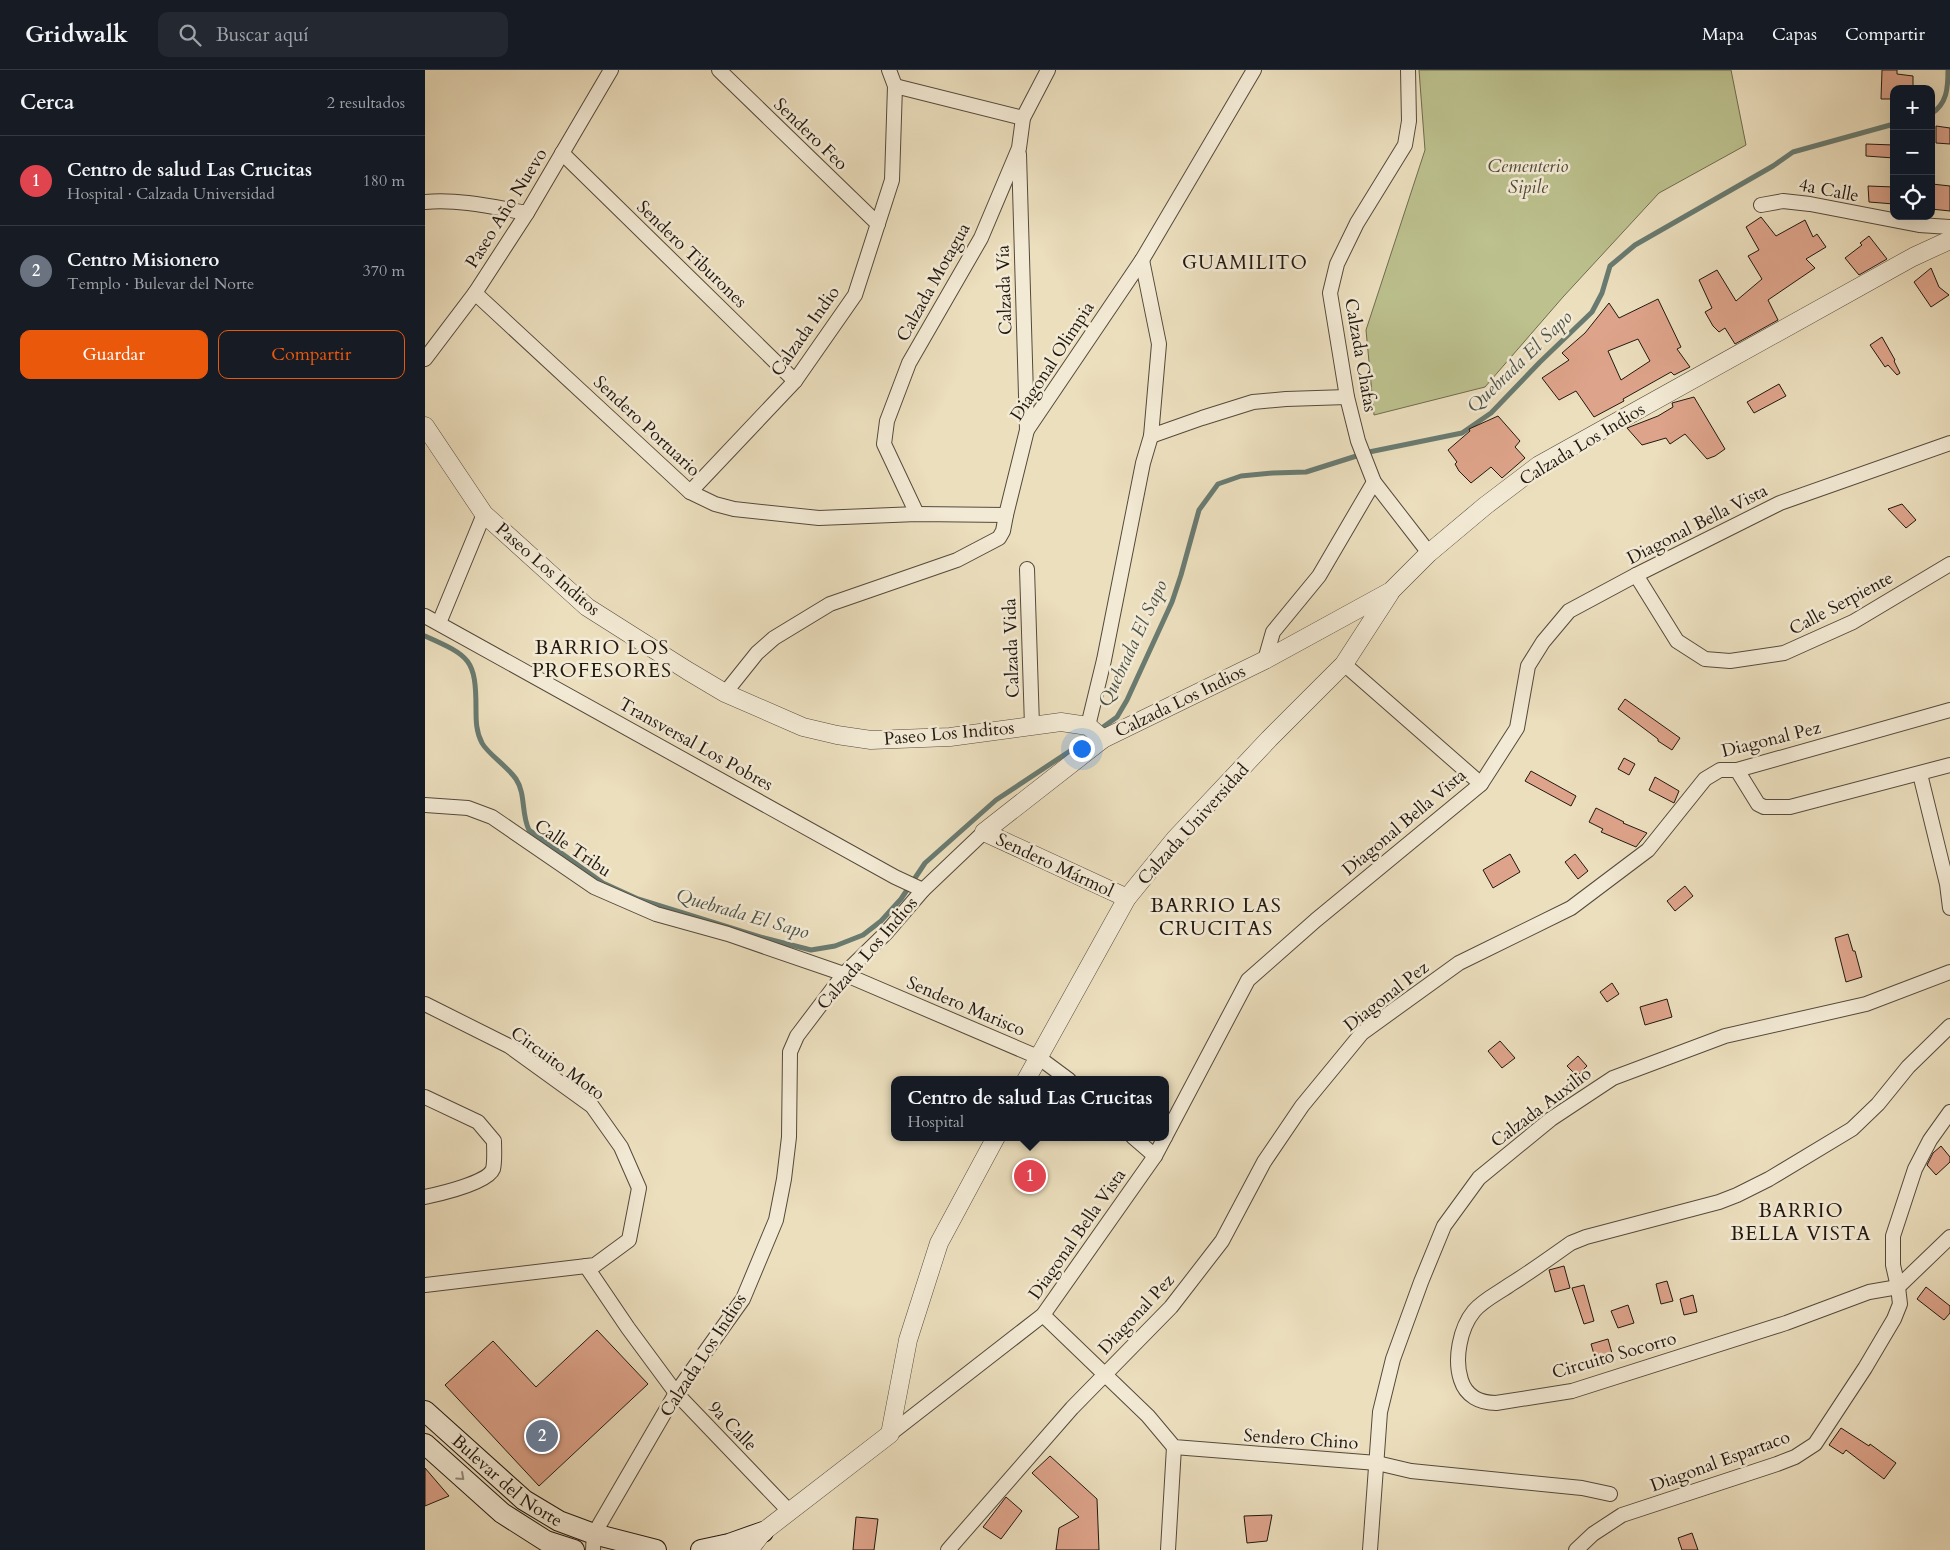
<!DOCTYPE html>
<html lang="es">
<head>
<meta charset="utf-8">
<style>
	:root { --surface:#171b24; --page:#242831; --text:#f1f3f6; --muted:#9ea1a6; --line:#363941; --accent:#ea580c }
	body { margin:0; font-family:Cardo,serif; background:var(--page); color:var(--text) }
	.controls { position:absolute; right:15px; top:15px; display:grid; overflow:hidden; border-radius:10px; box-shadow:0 5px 20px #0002 }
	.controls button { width:45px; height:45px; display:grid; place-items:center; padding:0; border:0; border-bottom:1px solid var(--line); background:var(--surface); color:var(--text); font:25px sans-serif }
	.you { position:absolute; left:656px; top:678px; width:18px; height:18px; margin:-12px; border:4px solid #fff; border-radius:50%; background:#1a73e8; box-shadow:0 0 0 8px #1a73e833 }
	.badge { display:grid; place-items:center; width:32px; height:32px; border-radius:50%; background:var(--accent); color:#fff; font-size:16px; font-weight:700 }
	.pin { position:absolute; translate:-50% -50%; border:2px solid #fff; box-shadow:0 1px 5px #0006 }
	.popup { position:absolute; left:466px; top:1006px; width:278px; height:65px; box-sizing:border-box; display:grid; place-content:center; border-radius:10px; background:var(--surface); filter:drop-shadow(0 1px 4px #0005); font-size:16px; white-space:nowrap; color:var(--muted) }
	.popup b { font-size:19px; color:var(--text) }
	.popup::after { content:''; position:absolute; left:50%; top:100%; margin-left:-10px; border:10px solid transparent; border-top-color:var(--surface) }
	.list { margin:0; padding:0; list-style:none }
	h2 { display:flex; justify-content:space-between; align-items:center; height:65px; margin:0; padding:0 20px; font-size:21px }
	h2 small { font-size:16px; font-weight:400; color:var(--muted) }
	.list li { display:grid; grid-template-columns:32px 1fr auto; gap:15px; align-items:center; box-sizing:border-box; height:90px; padding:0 20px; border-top:1px solid var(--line) }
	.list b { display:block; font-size:19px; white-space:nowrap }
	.list p { margin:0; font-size:16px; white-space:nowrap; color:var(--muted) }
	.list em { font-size:16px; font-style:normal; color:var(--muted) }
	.actions { display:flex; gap:10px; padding:15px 20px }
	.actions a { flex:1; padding:11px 0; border:1px solid var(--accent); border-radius:10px; text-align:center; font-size:18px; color:var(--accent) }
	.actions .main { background:var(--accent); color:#fff }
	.icon { flex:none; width:28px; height:28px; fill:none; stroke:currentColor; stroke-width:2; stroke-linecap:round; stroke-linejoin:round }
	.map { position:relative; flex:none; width:1525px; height:1480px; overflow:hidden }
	header { display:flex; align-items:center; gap:30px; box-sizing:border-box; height:70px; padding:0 25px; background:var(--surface); border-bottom:1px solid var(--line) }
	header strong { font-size:24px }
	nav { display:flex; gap:28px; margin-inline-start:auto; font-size:18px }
	.search { width:350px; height:45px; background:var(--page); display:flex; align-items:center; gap:12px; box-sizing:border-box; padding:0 18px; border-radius:10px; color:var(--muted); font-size:19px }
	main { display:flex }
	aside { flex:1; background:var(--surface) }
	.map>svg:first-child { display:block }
</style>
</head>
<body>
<header>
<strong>Gridwalk</strong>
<div class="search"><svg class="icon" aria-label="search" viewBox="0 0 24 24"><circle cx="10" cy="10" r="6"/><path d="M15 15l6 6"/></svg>Buscar aquí</div>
<nav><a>Mapa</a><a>Capas</a><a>Compartir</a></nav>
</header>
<main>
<aside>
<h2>Cerca<small>2 resultados</small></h2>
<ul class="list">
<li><span class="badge" style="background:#e0444e">1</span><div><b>Centro de salud Las Crucitas</b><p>Hospital · Calzada Universidad</p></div><em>180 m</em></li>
<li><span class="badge" style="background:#6b7280">2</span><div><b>Centro Misionero</b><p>Templo · Bulevar del Norte</p></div><em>370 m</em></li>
</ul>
<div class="actions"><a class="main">Guardar</a><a>Compartir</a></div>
</aside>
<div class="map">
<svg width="1525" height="1480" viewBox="0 0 1525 1480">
	<rect width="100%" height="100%" fill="#ecdfbe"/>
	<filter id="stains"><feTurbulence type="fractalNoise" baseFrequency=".004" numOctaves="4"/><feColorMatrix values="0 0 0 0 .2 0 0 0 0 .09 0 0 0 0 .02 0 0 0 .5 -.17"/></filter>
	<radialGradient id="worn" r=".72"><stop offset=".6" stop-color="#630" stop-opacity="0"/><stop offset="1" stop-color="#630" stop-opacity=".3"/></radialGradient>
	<path fill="#bcc18e" stroke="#6e6c4f" d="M 994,0 L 1306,0 L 1321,75 L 1234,123 L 1138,227 L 1060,317 L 949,345 L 941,260 L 1000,80 Z"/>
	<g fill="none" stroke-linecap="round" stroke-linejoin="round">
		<g stroke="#697b71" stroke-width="5">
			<path d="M 1506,44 C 1522,34 1523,18 1523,0"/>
			<path d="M 0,566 C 45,586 51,589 51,639 C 51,650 51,662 57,673 C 62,683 83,697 91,709 C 101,724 96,744 104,760 L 178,813 L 213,829 L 339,868 L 386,880 L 410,876 L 438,865 L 456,851 L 476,829 L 500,793 L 571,730 L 645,681 L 692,647 L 702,630 L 747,532 L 756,505 L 774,440 L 793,414 L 816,406 L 848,403 L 881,402 L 944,382 L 1037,363 L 1066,343 L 1115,292 L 1167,242 L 1177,223 L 1185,196 L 1210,175 L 1348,96 L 1368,82 L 1469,54"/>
		</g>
	</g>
	<g fill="#dea48b" stroke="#211810" fill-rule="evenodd">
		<path d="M 1457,0 L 1472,0 L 1472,4 L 1488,6 L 1488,19 L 1469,19 L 1469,29 L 1456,29 Z"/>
		<path d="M 1511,56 L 1525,58 L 1525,74 L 1511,73 Z"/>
		<path d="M 1441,74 L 1469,75 L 1469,88 L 1441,86 Z"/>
		<path d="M 1507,114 L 1525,116 L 1525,141 L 1506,139 Z"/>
		<path d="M 1443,116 L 1469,117 L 1469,134 L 1444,132 Z"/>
		<path d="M 1336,147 L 1351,166 L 1380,150 L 1388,167 L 1392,164 L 1401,177 L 1381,189 L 1390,198 L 1343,230 L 1353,250 L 1310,274 L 1300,258 L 1294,262 L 1288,256 L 1280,242 L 1287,238 L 1274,210 L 1292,200 L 1311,231 L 1337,209 L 1323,186 L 1334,180 L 1321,157 Z"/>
		<path d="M 1444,166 L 1462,189 L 1434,205 L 1420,188 L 1437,175 L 1435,173 Z"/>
		<path d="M 1506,198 L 1514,217 L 1524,225 L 1506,237 L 1489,212 Z"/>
		<path d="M 1233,229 L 1256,277 L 1252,279 L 1265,297 L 1249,305 L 1246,302 L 1198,329 L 1199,331 L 1169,347 L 1151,321 L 1134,330 L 1117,308 L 1144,290 L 1137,283 L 1160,263 L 1184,233 L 1194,248 ZM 1213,269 L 1225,291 L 1196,310 L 1183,281 Z"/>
		<path d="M 1457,267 L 1470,290 L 1469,291 L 1475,303 L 1472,305 L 1463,295 L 1460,297 L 1445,275 Z"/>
		<path d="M 1354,314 L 1361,326 L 1329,343 L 1322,332 Z"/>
		<path d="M 1269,327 L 1300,379 L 1290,386 L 1282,389 L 1260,364 L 1245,374 L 1241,368 L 1217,375 L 1202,358 L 1233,346 L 1248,337 L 1247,333 Z"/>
		<path d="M 1073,346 L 1095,371 L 1090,377 L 1100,388 L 1077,408 L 1066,397 L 1046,413 L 1034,401 L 1030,394 L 1032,392 L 1023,380 L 1045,361 L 1044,359 Z"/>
		<path d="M 1477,434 L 1491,450 L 1481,458 L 1463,439 Z"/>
		<path d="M 1200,629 L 1255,668 L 1247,680 L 1233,671 L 1233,669 L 1193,639 Z"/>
		<path d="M 1199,688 L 1210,694 L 1204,705 L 1193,699 Z"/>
		<path d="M 1106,701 L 1151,726 L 1146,736 L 1100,711 Z"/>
		<path d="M 1230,707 L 1254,721 L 1249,733 L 1224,720 Z"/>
		<path d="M 1171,738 L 1199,752 L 1198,753 L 1222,763 L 1211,777 L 1176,762 L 1178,759 L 1164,752 Z"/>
		<path d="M 1085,784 L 1095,802 L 1068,818 L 1058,800 Z"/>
		<path d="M 1150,784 L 1163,801 L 1153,809 L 1140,792 Z"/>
		<path d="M 1260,816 L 1268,826 L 1250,841 L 1242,831 Z"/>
		<path d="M 1423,864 L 1428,881 L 1430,881 L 1437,907 L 1421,912 L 1410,868 Z"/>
		<path d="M 1187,913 L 1194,924 L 1182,932 L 1175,922 Z"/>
		<path d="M 1242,929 L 1247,947 L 1220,955 L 1215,937 Z"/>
		<path d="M 1075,971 L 1090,988 L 1077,998 L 1063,981 Z"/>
		<path d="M 1153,986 L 1162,996 L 1152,1006 L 1142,996 Z"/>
		<path d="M 1516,1076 L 1525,1087 L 1525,1092 L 1511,1105 L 1502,1095 L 1508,1083 Z"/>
		<path d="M 1139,1196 L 1145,1218 L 1130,1222 L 1124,1200 Z"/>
		<path d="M 1242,1211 L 1248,1231 L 1236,1234 L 1231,1214 Z"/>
		<path d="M 1159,1215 L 1169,1251 L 1159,1254 L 1147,1218 Z"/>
		<path d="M 1501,1217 L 1525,1236 L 1525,1243 L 1519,1250 L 1492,1229 Z"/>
		<path d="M 1268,1225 L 1272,1242 L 1259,1245 L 1255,1229 Z"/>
		<path d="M 1203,1235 L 1209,1253 L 1193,1258 L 1186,1241 Z"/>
		<path d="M 172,1260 L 223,1314 L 114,1416 L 20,1315 L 68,1271 L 111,1317 Z"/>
		<path d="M 1183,1269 L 1188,1287 L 1171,1291 L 1166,1274 Z"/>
		<path d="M 1416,1358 L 1444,1376 L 1445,1374 L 1471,1393 L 1459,1409 L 1421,1380 L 1418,1384 L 1404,1375 Z"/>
		<path d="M 625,1386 L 672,1429 L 674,1480 L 631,1480 L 634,1458 L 654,1447 L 607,1403 Z"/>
		<path d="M 0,1398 L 24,1426 L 0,1436 Z"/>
		<path d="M 581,1427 L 597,1441 L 576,1469 L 558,1457 Z"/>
		<path d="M 847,1445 L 842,1471 L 822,1473 L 819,1446 Z"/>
		<path d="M 431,1447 L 453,1449 L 449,1480 L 428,1480 Z"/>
		<path d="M 1267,1463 L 1273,1480 L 1257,1480 L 1253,1468 Z"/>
	</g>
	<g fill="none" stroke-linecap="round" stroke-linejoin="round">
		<g stroke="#544a3c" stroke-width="16">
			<g id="minor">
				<path d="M 294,0 L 453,154"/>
				<path d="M 983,0 L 984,51 L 980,75 L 932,153 L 912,194 L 905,223 L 922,327 L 933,371 L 940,389 L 949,412 L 1004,483"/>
				<path d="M 470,16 L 598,48"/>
				<path d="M 137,83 L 370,311"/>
				<path d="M 594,84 L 602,360"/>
				<path d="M 0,132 C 35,129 68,137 102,143"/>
				<path d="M 1336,135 L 1358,131 L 1385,134 L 1494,155 L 1525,157"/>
				<path d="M 50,223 L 265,422 L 290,434 L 309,439 L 394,448 L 492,444 L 581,445"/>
				<path d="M 0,289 L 50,223 L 102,143 L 186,0"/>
				<path d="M 726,366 L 777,348 L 828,332 L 861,329 L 922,327"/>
				<path d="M 265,422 L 370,311 L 430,225 L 467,110 L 470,16 L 464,0"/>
				<path d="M 492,444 L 459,374 L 462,351 L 484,293 L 556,168 L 594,78 L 598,48 L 623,0"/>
				<path d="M 602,499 L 607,656"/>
				<path d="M 1211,505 L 1252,571 L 1280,589 L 1305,591 L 1359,583 L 1428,552 L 1525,494"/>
				<path d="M 0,546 L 470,807 L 498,820"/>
				<path d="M 14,553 L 59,444"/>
				<path d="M 840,590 L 848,562 L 894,506 L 949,412"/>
				<path d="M 919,594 L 1056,714"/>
				<path d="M 300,623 L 332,583 L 349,568 L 405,534 L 532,490 L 574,468 L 578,461 L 581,445 L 602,360 L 717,190 L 829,0"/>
				<path d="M 663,656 L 679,590 L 718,393 L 726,366 L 734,274 L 717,190"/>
				<path d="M 1312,700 L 1333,734 L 1339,737 L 1365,737 L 1525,695"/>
				<path d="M 1495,704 L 1522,814 L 1525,838"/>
				<path d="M 0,735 L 43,738 L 67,747 L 169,817 L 231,844 L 303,864 L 419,904 L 613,987 L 644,1010"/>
				<path d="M 0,934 L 84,976 L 167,1036 L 196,1077 L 214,1118 L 204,1170 L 170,1195 L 0,1215"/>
				<path d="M 0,1027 L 53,1052 L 69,1071 C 69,1079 70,1091 68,1099 C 63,1113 14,1124 0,1127"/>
				<path d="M 708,1067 L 730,1086"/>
				<path d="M 740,1067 L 823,910 L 891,850 L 1056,714 L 1092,658 L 1103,596 L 1118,572 L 1144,541 L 1211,505 L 1355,433 L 1525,373"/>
				<path d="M 161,1196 L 203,1258 L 251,1323 L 364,1441"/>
				<path d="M 1473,1217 L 1444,1222 L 1361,1253 L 1147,1321 L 1071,1333 C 1055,1333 1041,1326 1036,1310 C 1029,1289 1035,1258 1049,1241 C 1058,1230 1075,1222 1086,1214 C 1107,1201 1126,1187 1146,1173 L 1161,1167 L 1294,1132 L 1312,1125 L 1344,1109 L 1427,1059 L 1453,1034 L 1483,997 L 1525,956"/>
				<path d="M 1473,1217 L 1525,1167"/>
				<path d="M 618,1245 L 723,1346 L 749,1377 L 952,1393 L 986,1401 L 1157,1418 L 1185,1424"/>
				<path d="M 465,1364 L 618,1245 L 730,1086 L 740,1067"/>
				<path d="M 168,1480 L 169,1464 L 251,1323 L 318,1229 L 351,1150 L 359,1109 L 364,1067 L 365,982 L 372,966 L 419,904 L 461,863 L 498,820 L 559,762"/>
				<path d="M 523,1480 L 647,1338 L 746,1237 L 797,1171 L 839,1092 L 877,1036 L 937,963 L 1034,893 L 1146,838 L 1223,780 L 1280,709 L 1295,700 L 1312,700 L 1525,640"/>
				<path d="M 743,1480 L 749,1377"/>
				<path d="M 945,1480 L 955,1342 L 968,1289 L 996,1212 L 1019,1156 L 1054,1108 L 1126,1049 L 1188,1008 L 1300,966 L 1441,934 L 1525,902"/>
				<path d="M 1151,1480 L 1168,1464 L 1197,1445 L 1352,1394 L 1370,1387 L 1390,1374 L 1440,1298 L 1469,1249 L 1475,1234 L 1473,1217 L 1468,1195 L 1468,1166 L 1490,1099 L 1505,1070 L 1525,1042"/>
			</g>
		</g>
		<g stroke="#544a3c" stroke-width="19">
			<g id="tertiary">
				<path d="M 0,356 L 59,444 L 162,537 L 263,601 L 300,623 L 378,657 L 412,665 L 446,670 L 525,667 L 636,652 L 663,656 L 678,669"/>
				<path d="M 702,828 L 559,762 L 678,669 L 840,590 L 966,521 L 1004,483 L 1060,436 L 1114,395 L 1488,187 L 1525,170"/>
				<path d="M 601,1010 L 702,828 L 750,769 L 844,669 L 919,594 L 965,523"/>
				<path d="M 324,1480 L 338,1462 L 465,1364 L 483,1270 L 514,1173 L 571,1067"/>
			</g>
		</g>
		<g stroke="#211810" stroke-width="22">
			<g id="secondary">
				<path id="s1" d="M 0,1341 L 99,1430 L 134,1451 L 169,1464 L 231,1480"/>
				<path d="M 0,1374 L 77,1443 L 121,1471 L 149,1480"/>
				<path d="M 276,1480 L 304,1474 L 338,1462"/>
			</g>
		</g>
		<use href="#minor" stroke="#f3ead5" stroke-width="14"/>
		<use href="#tertiary" stroke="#f3ead5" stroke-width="18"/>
		<use href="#secondary" stroke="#f3ead5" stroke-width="20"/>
	</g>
	<defs><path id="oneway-chevron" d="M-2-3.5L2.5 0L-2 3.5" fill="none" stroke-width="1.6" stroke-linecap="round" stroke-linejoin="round" transform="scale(1.25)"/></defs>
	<use stroke="#948c7c" href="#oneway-chevron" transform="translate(36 1407) rotate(42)"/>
	<g text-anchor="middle" stroke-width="5" stroke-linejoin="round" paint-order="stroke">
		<g font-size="18" fill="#211810" stroke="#f3ead5">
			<text transform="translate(386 64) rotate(44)" y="6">Sendero Feo</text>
			<text transform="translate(1404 120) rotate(11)" y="6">4a Calle</text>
			<text transform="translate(81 138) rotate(-58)" y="6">Paseo Año Nuevo</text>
			<text transform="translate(267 184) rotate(44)" y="6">Sendero Tiburones</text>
			<text transform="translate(508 212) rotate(-61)" y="6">Calzada Motagua</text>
			<text transform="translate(579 220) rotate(-92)" y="6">Calzada Vía</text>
			<text transform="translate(380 261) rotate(-55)" y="6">Calzada Indio</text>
			<text transform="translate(936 285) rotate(80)" y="6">Calzada Chafas</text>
			<text transform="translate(627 291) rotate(-57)" y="6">Diagonal Olimpia</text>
			<text transform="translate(222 356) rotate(43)" y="6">Sendero Portuario</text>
			<text transform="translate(1157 374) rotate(-31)" y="6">Calzada Los Indios</text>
			<text transform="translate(1272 454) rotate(-27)" y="6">Diagonal Bella Vista</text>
			<text transform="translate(123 499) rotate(41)" y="6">Paseo Los Inditos</text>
			<text transform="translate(1416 533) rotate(-28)" y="6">Calle Serpiente</text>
			<text transform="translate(586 578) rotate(-92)" y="6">Calzada Vida</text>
			<text transform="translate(755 631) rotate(-26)" y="6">Calzada Los Indios</text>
			<text transform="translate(524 663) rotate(-5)" y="6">Paseo Los Inditos</text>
			<text transform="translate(1346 669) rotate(-14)" y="6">Diagonal Pez</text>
			<text transform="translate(271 674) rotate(29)" y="6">Transversal Los Pobres</text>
			<text transform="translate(979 752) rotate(-40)" y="6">Diagonal Bella Vista</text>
			<text transform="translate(768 754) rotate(-48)" y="6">Calzada Universidad</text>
			<text transform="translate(148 778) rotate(34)" y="6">Calle Tribu</text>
			<text transform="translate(630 795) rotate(25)" y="6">Sendero Mármol</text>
			<text transform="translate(442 883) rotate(-49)" y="6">Calzada Los Indios</text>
			<text transform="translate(961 926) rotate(-38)" y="6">Diagonal Pez</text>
			<text transform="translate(541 936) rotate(23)" y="6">Sendero Marisco</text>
			<text transform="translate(133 993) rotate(36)" y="6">Circuito Moto</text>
			<text transform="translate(1116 1037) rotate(-37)" y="6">Calzada Auxilio</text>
			<text transform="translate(652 1164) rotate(-55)" y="6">Diagonal Bella Vista</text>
			<text transform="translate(711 1244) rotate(-47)" y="6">Diagonal Pez</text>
			<text transform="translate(278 1285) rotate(-57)" y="6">Calzada Los Indios</text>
			<text transform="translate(1189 1285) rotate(-16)" y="6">Circuito Socorro</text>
			<text transform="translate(308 1356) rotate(46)" y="6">9a Calle</text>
			<text transform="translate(876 1369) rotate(4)" y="6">Sendero Chino</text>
			<text transform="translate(1295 1391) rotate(-20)" y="6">Diagonal Espartaco</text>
			<text dy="6" stroke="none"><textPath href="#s1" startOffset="108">Bulevar del Norte</textPath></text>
		</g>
		<g font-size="18" font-style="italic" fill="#504b36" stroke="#f3ead5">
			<text x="1103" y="102">Cementerio<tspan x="1103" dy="21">Sipile</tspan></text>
		</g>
		<g font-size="19" letter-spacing="1" fill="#211810" stroke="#f3ead5">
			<text x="820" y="199">GUAMILITO</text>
		</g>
		<g font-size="19" font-style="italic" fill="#4b5248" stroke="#f3ead5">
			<text transform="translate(1094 291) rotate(-44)" y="7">Quebrada El Sapo</text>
			<text transform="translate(707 573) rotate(-65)" y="7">Quebrada El Sapo</text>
			<text transform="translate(318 843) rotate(16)" y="7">Quebrada El Sapo</text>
		</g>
		<g font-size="20" letter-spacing="1" fill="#211810" stroke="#f3ead5">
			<text x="177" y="584">BARRIO LOS<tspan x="177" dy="23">PROFESORES</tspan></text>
			<text x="791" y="842">BARRIO LAS<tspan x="791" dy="23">CRUCITAS</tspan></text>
			<text x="1376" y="1147">BARRIO<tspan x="1376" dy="23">BELLA VISTA</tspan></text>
		</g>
	</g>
	<rect width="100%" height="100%" filter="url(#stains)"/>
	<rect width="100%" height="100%" fill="url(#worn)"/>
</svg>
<div class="controls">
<button>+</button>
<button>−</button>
<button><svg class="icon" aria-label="locate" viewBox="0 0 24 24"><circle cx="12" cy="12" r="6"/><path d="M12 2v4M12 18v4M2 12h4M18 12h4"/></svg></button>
</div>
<div class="you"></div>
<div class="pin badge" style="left:605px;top:1106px;background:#e0444e">1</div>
<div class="popup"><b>Centro de salud Las Crucitas</b>Hospital</div>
<div class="pin badge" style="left:117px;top:1366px;background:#6b7280">2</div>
</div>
</main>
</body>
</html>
